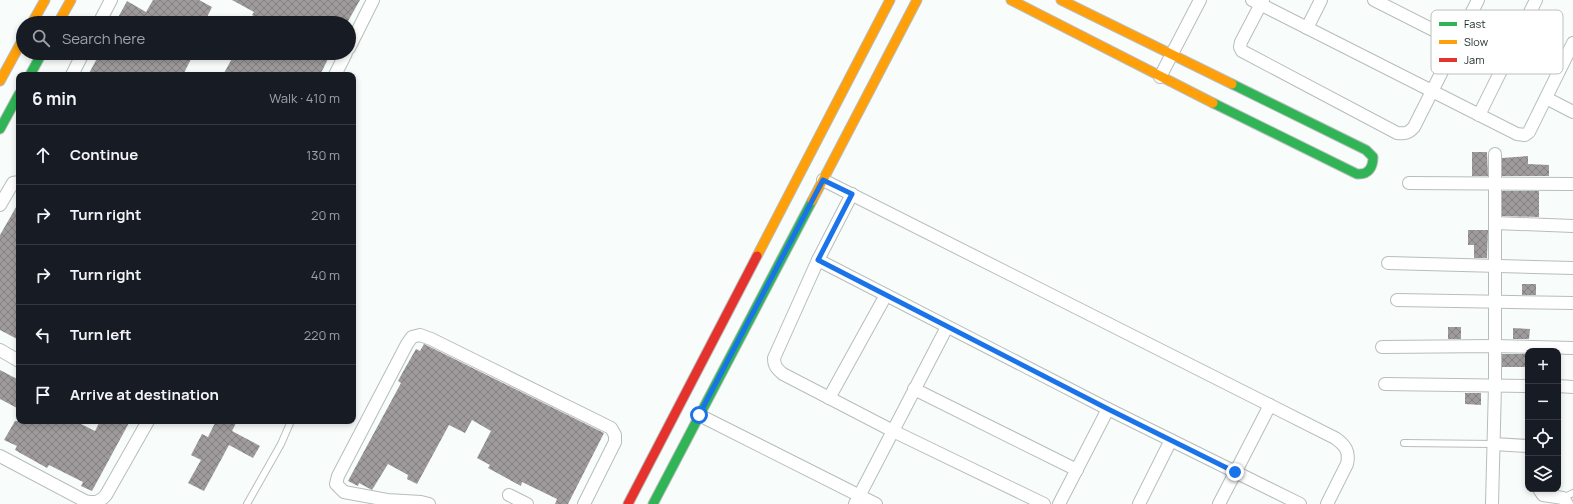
<!DOCTYPE html>
<html lang="en">
<head>
<meta charset="utf-8">
<style>
	:root { --surface:#171b24; --page:#242831; --text:#f1f3f6; --muted:#9ea1a6; --line:#363941 }
	body { margin:0; font-family:Manrope,sans-serif; background:var(--page); color:var(--text) }
	.controls { position:absolute; right:12px; bottom:12px; display:grid; overflow:hidden; border-radius:8px; box-shadow:0 2px 6px #0003 }
	.controls button { width:36px; height:36px; display:grid; place-items:center; padding:0; border:0; border-bottom:1px solid var(--line); background:var(--surface); color:var(--text); font:20px sans-serif }
	.stop { position:absolute; width:12px; height:12px; margin:-9px; border:3px solid #1a73e8; border-radius:50%; background:#fff }
	.stop.end { background:#1a73e8; border-color:#fff; box-shadow:0 1px 4px #0008 }
	.list { margin:0; padding:0; list-style:none }
	h2 { display:flex; justify-content:space-between; align-items:center; height:52px; margin:0; padding:0 16px; font-size:17px }
	h2 small { font-size:13px; font-weight:400; color:var(--muted) }
	.list li { display:grid; grid-template-columns:26px 1fr auto; gap:12px; align-items:center; box-sizing:border-box; height:60px; padding:0 16px; border-top:1px solid var(--line) }
	.list b { display:block; font-size:15px; white-space:nowrap }
	.list em { font-size:13px; font-style:normal; color:var(--muted) }
	.icon { flex:none; width:22px; height:22px; fill:none; stroke:currentColor; stroke-width:2; stroke-linecap:round; stroke-linejoin:round }
	.map { position:relative; flex:none; width:1573px; height:504px; overflow:hidden }
	.search { position:absolute; background:var(--surface); box-shadow:0 2px 6px #0003; left:16px; top:16px; width:340px; height:44px; display:flex; align-items:center; gap:10px; box-sizing:border-box; padding:0 14px; border-radius:22px; color:var(--muted); font-size:15px }
	.panel { position:absolute; background:var(--surface); box-shadow:0 2px 6px #0003; left:16px; top:72px; width:340px; height:352px; border-radius:8px }
	.map>svg:first-child { display:block }
</style>
</head>
<body>
<div class="map">
<svg width="1573" height="504" viewBox="0 0 1573 504">
	<defs>
		<pattern id="building-cross-hatch" width="8" height="8" patternUnits="userSpaceOnUse"><rect width="8" height="8" fill="#9f9b9d"/><path d="M0 0l8 8M0 8l8-8" fill="none" stroke="#817f80"/></pattern>
	</defs>
	<rect width="100%" height="100%" fill="#f8fcfa"/>
	<g fill="url(#building-cross-hatch)">
		<path d="M 153,0 L 199,0 L 212,7 L 207,17 L 203,16 L 199,23 L 115,23 L 127,1 L 146,12 Z"/>
		<path d="M 232,0 L 360,0 L 347,23 L 266,23 L 252,15 L 254,12 Z"/>
		<path d="M 100,53 L 194,53 L 183,75 L 88,75 Z"/>
		<path d="M 235,53 L 331,53 L 320,75 L 223,75 Z"/>
		<path d="M 1472,152 L 1487,152 L 1488,176 L 1472,176 Z"/>
		<path d="M 1528,156 L 1528,164 L 1549,165 L 1549,176 L 1502,176 L 1502,158 Z"/>
		<path d="M 1502,191 L 1539,191 L 1539,217 L 1502,216 Z"/>
		<path d="M 19,202 L 19,340 L 0,330 L 0,235 Z"/>
		<path d="M 1468,230 L 1488,230 L 1487,258 L 1474,258 L 1474,245 L 1468,245 Z"/>
		<rect x="1522" y="284" width="14" height="11"/>
		<rect x="1448" y="327" width="13" height="12"/>
		<path d="M 1513,328 L 1530,329 L 1529,339 L 1513,339 Z"/>
		<path d="M 424,344 L 604,433 L 568,504 L 555,504 L 557,499 L 522,482 L 521,486 L 488,468 L 490,465 L 477,458 L 491,431 L 472,420 L 465,433 L 449,425 L 417,484 L 407,479 L 408,475 L 388,464 L 372,490 L 359,483 L 358,486 L 348,481 L 401,383 L 398,381 L 404,370 L 416,349 L 420,351 Z"/>
		<rect x="1502" y="354" width="26" height="13"/>
		<path d="M 0,370 L 19,380 L 19,409 L 0,399 Z"/>
		<path d="M 1465,393 L 1481,393 L 1481,405 L 1465,404 Z"/>
		<path d="M 15,421 L 75,421 L 95,431 L 100,421 L 130,421 L 92,491 L 81,486 L 83,482 L 49,465 L 47,468 L 15,450 L 17,446 L 4,440 Z"/>
		<path d="M 216,421 L 237,421 L 232,431 L 260,446 L 253,458 L 229,445 L 204,491 L 188,483 L 201,460 L 191,455 L 202,434 L 208,437 Z"/>
	</g>
	<g fill="none" stroke-linecap="round" stroke-linejoin="round">
		<g stroke="#b6bebb" stroke-width="8">
			<g id="lane">
				<path d="M 1404,443 L 1493,444"/>
				<path d="M 1563,498 L 1573,493"/>
				<path d="M 247,504 L 281,444 L 291,421"/>
			</g>
		</g>
		<g stroke="#b6bebb" stroke-width="14">
			<g id="street">
				<path d="M 1252,0 L 1517,134 L 1525,135 L 1529,132 L 1573,43"/>
				<path d="M 1263,0 L 1241,42 L 1240,47 L 1242,51 L 1397,133 C 1405,134 1409,133 1414,127 L 1478,0"/>
				<path d="M 1374,0 L 1457,42"/>
				<path d="M 99,23 L 111,0"/>
				<path d="M 1307,28 L 1321,0"/>
				<path d="M 349,48 L 373,0"/>
				<path d="M 72,75 L 83,53"/>
				<path d="M 335,75 L 346,53"/>
				<path d="M 1160,77 L 1200,0"/>
				<path d="M 1546,98 L 1573,112"/>
				<path d="M 1479,115 L 1536,0"/>
				<path d="M 823,180 L 1335,438 C 1345,445 1350,451 1347,464 L 1327,504"/>
				<path d="M 1409,183 L 1573,184"/>
				<path d="M 852,194 L 818,260 L 774,358 C 774,366 777,369 783,374 L 893,431 L 1044,504"/>
				<path d="M 0,205 L 13,183 L 19,182"/>
				<path d="M 1495,223 L 1573,226"/>
				<path d="M 818,260 L 1108,409 L 1300,504"/>
				<path d="M 1388,263 L 1573,268"/>
				<path d="M 1397,300 L 1573,303"/>
				<path d="M 1382,347 L 1494,346 L 1573,348"/>
				<path d="M 0,350 L 19,361"/>
				<path d="M 1385,384 L 1528,386"/>
				<path d="M 1558,386 L 1573,387"/>
				<path d="M 914,389 L 1077,470"/>
				<path d="M 829,398 L 886,295"/>
				<path d="M 699,415 L 876,504"/>
				<path d="M 1493,444 L 1528,446"/>
				<path d="M 0,456 L 85,501 C 94,503 99,503 106,495 L 148,421"/>
				<path d="M 1539,489 L 1543,495 L 1563,498 L 1567,504"/>
				<path d="M 509,495 L 527,504"/>
				<path d="M 429,504 L 421,502 L 387,500 L 344,492 L 336,484 L 338,476 L 407,344 L 412,337 L 420,335 L 431,339 L 611,428 L 615,435 L 615,442 L 584,504"/>
				<path d="M 855,504 L 947,327"/>
				<path d="M 1059,504 L 1108,409"/>
				<path d="M 1139,504 L 1171,440"/>
				<path d="M 1219,504 L 1270,405"/>
				<path d="M 1492,504 L 1495,385 L 1495,154"/>
			</g>
		</g>
		<g stroke="#b6bebb" stroke-width="11">
			<g id="fast">
				<path d="M 30,75 L 42,53"/>
				<path d="M 1213,103 L 1357,174 C 1368,175 1373,168 1373,157 L 1366,150 L 1232,84"/>
				<path d="M 0,129 L 19,94"/>
				<path d="M 653,504 L 812,201"/>
			</g>
		</g>
		<g stroke="#b6bebb" stroke-width="11">
			<g id="slow">
				<path d="M 1011,0 L 1213,103"/>
				<path d="M 1061,0 L 1232,84"/>
				<path d="M 32,23 L 45,0"/>
				<path d="M 58,23 L 71,0"/>
				<path d="M 0,81 L 23,39"/>
				<path d="M 812,201 L 917,0"/>
				<path d="M 757,256 L 890,0"/>
			</g>
		</g>
		<g stroke="#b6bebb" stroke-width="11">
			<path id="jam" d="M 628,504 L 757,256"/>
		</g>
		<use href="#lane" stroke="#fefffe" stroke-width="6"/>
		<use href="#street" stroke="#fefffe" stroke-width="12"/>
		<use href="#fast" stroke="#30b455" stroke-width="9"/>
		<use href="#slow" stroke="#ff9f0a" stroke-width="9"/>
		<use href="#jam" stroke="#e5322d" stroke-width="9"/>
	</g>
	<g fill="none" stroke-linecap="round" stroke-linejoin="round">
		<path stroke="#1a73e8" stroke-width="5" d="M 699,415 L 823,180 L 852,194 L 818,260 L 1108,409 L 1235,472"/>
	</g>
	<rect x="1431" y="10" width="132" height="64" rx="6" fill="#fff" stroke="#bcc0be" stroke-width="1"/>
	<rect x="1439" y="22" width="18" height="4" fill="#30b455"/>
	<rect x="1439" y="40" width="18" height="4" fill="#ff9f0a"/>
	<rect x="1439" y="58" width="18" height="4" fill="#e5322d"/>
	<g font-size="11" fill="#1f2e28">
		<text x="1464" y="28">Fast</text>
		<text x="1464" y="46">Slow</text>
		<text x="1464" y="64">Jam</text>
	</g>
</svg>
<div class="controls">
<button>+</button>
<button>−</button>
<button><svg class="icon" aria-label="locate" viewBox="0 0 24 24"><circle cx="12" cy="12" r="6"/><path d="M12 2v4M12 18v4M2 12h4M18 12h4"/></svg></button>
<button><svg class="icon" aria-label="layers" viewBox="0 0 24 24"><path d="M12 4l9 5-9 5-9-5zM3 14l9 5 9-5"/></svg></button>
</div>
<div class="stop" style="left:699px;top:415px"></div>
<div class="stop end" style="left:1235px;top:472px"></div>
<div class="search"><svg class="icon" aria-label="search" viewBox="0 0 24 24"><circle cx="10" cy="10" r="6"/><path d="M15 15l6 6"/></svg>Search here</div>
<section class="panel">
<h2>6 min<small>Walk · 410 m</small></h2>
<ul class="list">
<li><svg class="icon" aria-label="ahead" viewBox="0 0 24 24"><path d="M12 20V5M6 11l6-6 6 6"/></svg><div><b>Continue</b></div><em>130 m</em></li>
<li><svg class="icon" aria-label="right" viewBox="0 0 24 24"><path d="M7 20v-9h11M14 6l5 5-5 5"/></svg><div><b>Turn right</b></div><em>20 m</em></li>
<li><svg class="icon" aria-label="right" viewBox="0 0 24 24"><path d="M7 20v-9h11M14 6l5 5-5 5"/></svg><div><b>Turn right</b></div><em>40 m</em></li>
<li><svg class="icon" aria-label="left" viewBox="0 0 24 24"><path d="M17 20v-9H6M10 6l-5 5 5 5"/></svg><div><b>Turn left</b></div><em>220 m</em></li>
<li><svg class="icon" aria-label="arrive" viewBox="0 0 24 24"><path d="M6 21V4h12l-3 4 3 4H6"/></svg><div><b>Arrive at destination</b></div></li>
</ul>
</section>
</div>
</body>
</html>
